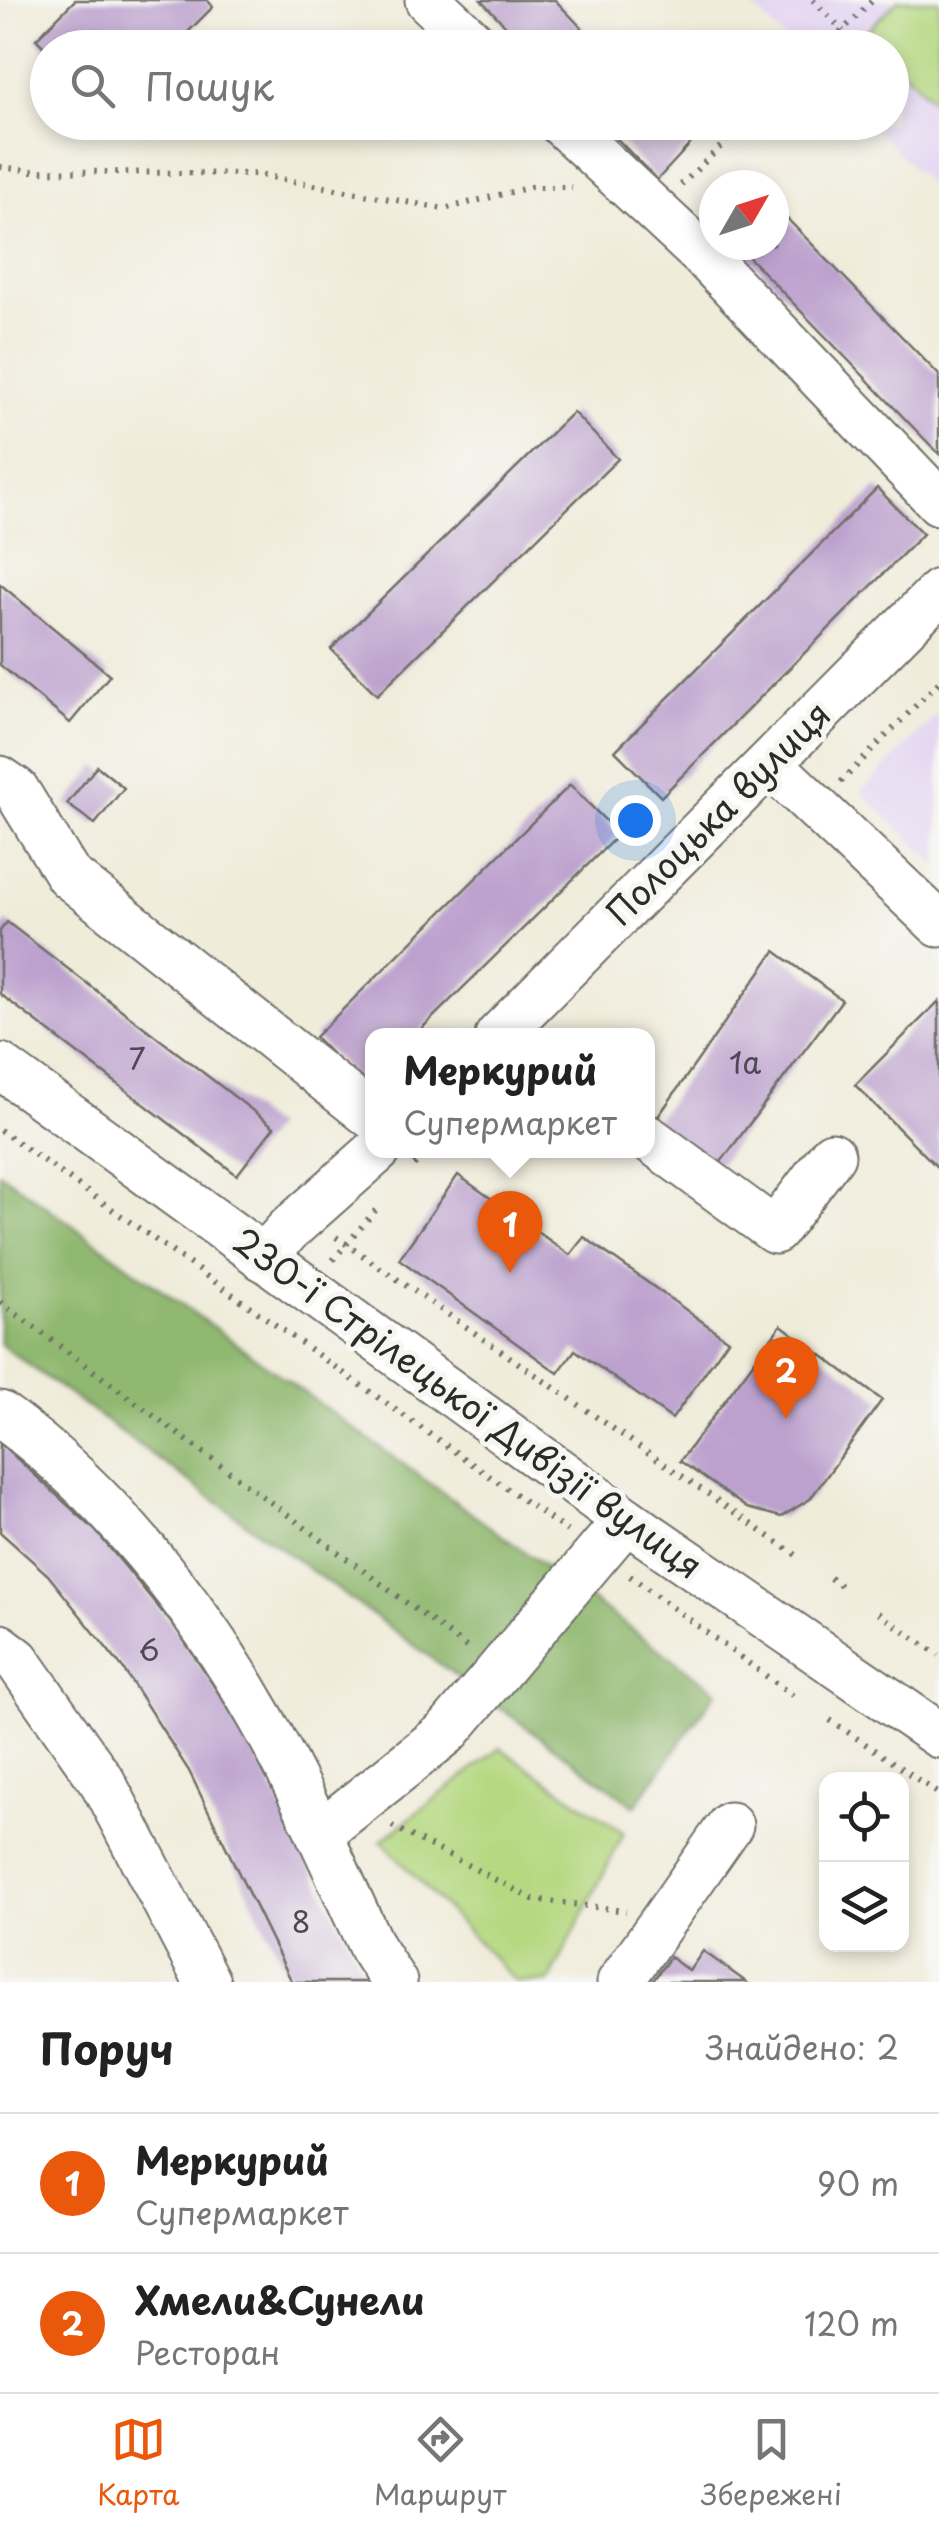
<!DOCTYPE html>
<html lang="uk">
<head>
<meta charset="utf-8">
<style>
	:root { --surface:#fff; --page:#f6f6f6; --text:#222; --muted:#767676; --line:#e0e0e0; --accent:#ea580c }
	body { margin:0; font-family:"Playpen Sans",sans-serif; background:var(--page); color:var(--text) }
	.controls { position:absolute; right:30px; bottom:30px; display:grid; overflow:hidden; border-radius:20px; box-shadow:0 5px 15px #0003 }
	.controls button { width:90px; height:90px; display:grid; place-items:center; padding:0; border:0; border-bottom:2px solid var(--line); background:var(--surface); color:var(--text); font:50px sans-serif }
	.compass { position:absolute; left:699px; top:170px; width:90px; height:90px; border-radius:50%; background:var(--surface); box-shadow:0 5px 15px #0003; rotate:51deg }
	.you { position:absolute; left:635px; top:820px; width:35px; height:35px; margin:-25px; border:8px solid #fff; border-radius:50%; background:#1a73e8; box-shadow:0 0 0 15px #1a73e833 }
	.badge { display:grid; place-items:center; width:65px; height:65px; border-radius:50%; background:var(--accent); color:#fff; font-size:32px; font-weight:700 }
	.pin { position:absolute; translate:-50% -82px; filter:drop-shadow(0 2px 5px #0008) }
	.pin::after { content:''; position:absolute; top:52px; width:35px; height:30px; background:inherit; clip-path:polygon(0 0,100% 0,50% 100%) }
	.popup { position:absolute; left:365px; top:1028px; width:290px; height:130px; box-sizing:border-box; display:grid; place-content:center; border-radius:20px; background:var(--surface); filter:drop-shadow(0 2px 8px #0005); font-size:32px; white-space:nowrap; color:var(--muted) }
	.popup b { font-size:38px; color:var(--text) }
	.popup::after { content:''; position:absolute; left:50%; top:100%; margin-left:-20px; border:20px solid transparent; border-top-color:var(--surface) }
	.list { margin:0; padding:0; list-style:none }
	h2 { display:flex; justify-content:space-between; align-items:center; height:130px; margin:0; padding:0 40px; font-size:42px }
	h2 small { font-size:32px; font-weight:400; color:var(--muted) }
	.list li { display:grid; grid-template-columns:65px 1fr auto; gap:30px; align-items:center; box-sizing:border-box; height:140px; padding:0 40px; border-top:2px solid var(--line) }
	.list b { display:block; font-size:38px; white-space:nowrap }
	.list p { margin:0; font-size:32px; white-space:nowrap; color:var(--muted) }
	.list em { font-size:32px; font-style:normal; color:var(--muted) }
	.icon { flex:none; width:55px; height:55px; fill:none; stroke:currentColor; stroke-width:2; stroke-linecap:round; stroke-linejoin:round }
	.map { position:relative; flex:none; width:939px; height:1982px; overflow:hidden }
	.search { position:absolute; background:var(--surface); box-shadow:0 5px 15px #0003; left:30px; right:30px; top:30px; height:110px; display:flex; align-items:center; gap:25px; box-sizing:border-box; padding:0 35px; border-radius:55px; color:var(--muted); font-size:38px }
	.sheet { height:410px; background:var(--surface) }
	nav { display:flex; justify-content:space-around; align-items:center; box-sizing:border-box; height:140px; border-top:2px solid var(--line); background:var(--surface); font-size:28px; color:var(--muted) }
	nav a { display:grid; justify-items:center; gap:5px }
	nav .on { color:var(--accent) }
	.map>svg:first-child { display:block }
</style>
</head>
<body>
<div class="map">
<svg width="939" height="1982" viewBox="0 0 939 1982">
	<rect width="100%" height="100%" fill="#f6f6f2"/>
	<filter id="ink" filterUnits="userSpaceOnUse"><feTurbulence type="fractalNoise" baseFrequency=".01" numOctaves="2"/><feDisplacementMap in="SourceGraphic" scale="20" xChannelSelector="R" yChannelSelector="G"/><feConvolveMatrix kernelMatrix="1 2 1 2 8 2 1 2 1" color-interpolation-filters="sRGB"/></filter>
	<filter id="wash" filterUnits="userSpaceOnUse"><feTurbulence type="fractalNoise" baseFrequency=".0048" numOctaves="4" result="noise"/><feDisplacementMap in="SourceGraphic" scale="40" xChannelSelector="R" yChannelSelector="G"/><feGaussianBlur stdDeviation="2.25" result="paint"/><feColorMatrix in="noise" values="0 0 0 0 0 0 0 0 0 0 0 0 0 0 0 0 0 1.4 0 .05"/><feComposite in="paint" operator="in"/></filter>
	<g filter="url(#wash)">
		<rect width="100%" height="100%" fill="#f0ecda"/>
		<g fill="#e3d3f2">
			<path d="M 746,0 L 939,0 L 939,194 L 868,123 L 892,122 L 892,48 L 793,47 Z"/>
			<path d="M 939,712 L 939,868 L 861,792 Z"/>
		</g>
		<g fill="#b5d881" stroke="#708256" stroke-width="2.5">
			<path d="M 898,0 L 939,0 L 939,106 L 892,59 L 892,48 L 880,47 L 865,33 Z"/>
			<path d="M 500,1748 L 624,1833 L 549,1982 L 516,1982 L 381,1841 Z"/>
		</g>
		<path fill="#90b86f" stroke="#5e724d" stroke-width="2.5" d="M 0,1173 L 717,1691 L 635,1806 L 0,1344 Z"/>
		<g id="blocks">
			<g fill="#bca1ce">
				<path d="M 75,0 L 207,0 L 213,7 L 172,48 L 48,48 L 48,51 L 36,39 Z"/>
				<path d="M 481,0 L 555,0 L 601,48 L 527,48 Z"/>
				<path d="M 601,122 L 675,122 L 693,141 L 657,180 Z"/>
				<path d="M 744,174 L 755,185 L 733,185 Z"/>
				<path d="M 774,205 L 939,375 L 939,454 L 737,245 L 774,245 Z"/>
				<path d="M 573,412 L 618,459 L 377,695 L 331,649 Z"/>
				<path d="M 877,488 L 923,534 L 661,797 L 615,751 Z"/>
				<path d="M 0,584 L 110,675 L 70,723 L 0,665 Z"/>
				<path d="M 97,766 L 124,788 L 95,824 L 67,804 Z"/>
				<path d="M 570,785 L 619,834 L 414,1036 L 372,1036 L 372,1077 L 363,1086 L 315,1037 Z"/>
				<path d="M 7,922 L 274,1127 L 237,1175 L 0,994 L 0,931 Z"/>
				<path d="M 775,951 L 842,1000 L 712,1174 L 650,1128 Z"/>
				<path d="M 939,1001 L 939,1169 L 855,1085 Z"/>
				<path d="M 458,1175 L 570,1255 L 584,1237 L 728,1340 L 672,1419 L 575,1350 L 558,1373 L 399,1259 Z"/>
				<path d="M 781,1325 L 882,1400 L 810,1499 L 781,1517 L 747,1508 L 680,1461 Z"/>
				<path d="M 0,1443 L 95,1530 L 178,1631 L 248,1738 L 368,1982 L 292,1982 L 189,1771 L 124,1670 L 48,1575 L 0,1532 Z"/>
				<path d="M 703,1951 L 746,1982 L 652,1982 L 670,1957 L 689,1971 Z"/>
			</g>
		</g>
	</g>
	<g filter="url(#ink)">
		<use href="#blocks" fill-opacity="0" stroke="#706f68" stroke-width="2.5"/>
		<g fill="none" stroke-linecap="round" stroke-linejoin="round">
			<g stroke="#706f68" stroke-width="49">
				<g id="minor">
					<path d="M 428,0 L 479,48"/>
					<path d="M 560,122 L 709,261 L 939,502"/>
					<path d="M 770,764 L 939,924"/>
					<path d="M 0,779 L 16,790 L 68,875 L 372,1116"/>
					<path d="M 498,1036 L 939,592"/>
					<path d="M 0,1066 L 626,1520 L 939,1735"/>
					<path d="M 648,1138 L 775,1231 L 832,1155"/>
					<path d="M 263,1258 L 289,1229 L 378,1150"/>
					<path d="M 0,1414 C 107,1492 197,1605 262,1720 C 303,1793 336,1872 372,1948 L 394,1982"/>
					<path d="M 0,1647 L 17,1660 L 103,1783 L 207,1982"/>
					<path d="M 319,1834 L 447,1732 L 626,1520"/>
					<path d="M 620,1982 L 730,1825"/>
				</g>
			</g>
			<g stroke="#706f68" stroke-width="6" stroke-dasharray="2.5 8" stroke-linecap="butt">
				<path d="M 813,0 L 843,31"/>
				<path d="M 825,48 L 873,0"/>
				<path d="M 0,167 L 32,171 L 255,174 L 444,209 L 531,187 L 572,187"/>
				<path d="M 681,185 L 746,122"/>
				<path d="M 841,782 L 939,682"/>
				<path d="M 0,1130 L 567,1531"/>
				<path d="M 414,1165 L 428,1150"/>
				<path d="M 336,1237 L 799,1557"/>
				<path d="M 333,1260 L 380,1205"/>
				<path d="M 0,1302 L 469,1649"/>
				<path d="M 630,1576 L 796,1698"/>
				<path d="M 830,1578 L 845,1589"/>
				<path d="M 878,1613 L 939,1655"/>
				<path d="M 830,1720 L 939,1794"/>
				<path d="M 392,1826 L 533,1899 L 626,1911"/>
			</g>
			<use href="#minor" stroke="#fff" stroke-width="45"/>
		</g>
	</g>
	<g text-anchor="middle" stroke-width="10" stroke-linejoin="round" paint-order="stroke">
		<g font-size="30" fill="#4f4854">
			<text x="137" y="1070">7</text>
			<text x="745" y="1074">1а</text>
			<text x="149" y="1661">6</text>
			<text x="301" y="1933">8</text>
		</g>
		<g font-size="35" fill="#2b2b2b" stroke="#f6f6f2">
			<text transform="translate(719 814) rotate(-45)" y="12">Полоцька вулиця</text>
			<text transform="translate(467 1404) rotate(36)" y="12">230-ї Стрілецької Дивізії вулиця</text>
		</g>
	</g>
</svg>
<div class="controls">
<button><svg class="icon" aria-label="locate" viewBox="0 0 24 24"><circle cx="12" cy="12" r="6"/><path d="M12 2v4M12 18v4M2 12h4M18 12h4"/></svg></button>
<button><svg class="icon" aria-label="layers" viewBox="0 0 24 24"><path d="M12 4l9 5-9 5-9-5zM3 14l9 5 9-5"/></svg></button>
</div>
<svg class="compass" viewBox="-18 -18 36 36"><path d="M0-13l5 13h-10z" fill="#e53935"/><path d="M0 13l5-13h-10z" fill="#767676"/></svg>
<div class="you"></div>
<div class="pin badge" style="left:510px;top:1273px">1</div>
<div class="popup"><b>Меркурий</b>Супермаркет</div>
<div class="pin badge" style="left:786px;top:1419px">2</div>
<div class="search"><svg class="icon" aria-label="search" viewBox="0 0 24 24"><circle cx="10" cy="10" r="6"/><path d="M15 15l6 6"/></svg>Пошук</div>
</div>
<section class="sheet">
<h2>Поруч<small>Знайдено: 2</small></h2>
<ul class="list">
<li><span class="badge">1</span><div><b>Меркурий</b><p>Супермаркет</p></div><em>90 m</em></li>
<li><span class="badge">2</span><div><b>Хмели&amp;Сунели</b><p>Ресторан</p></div><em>120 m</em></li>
</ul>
</section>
<nav>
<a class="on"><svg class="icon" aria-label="map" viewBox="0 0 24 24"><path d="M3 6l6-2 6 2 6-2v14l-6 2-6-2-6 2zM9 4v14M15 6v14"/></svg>Карта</a>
<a><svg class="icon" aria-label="directions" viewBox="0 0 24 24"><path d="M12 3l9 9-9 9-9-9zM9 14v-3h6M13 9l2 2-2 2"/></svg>Маршрут</a>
<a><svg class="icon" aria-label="saved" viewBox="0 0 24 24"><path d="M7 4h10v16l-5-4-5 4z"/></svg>Збережені</a>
</nav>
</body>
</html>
